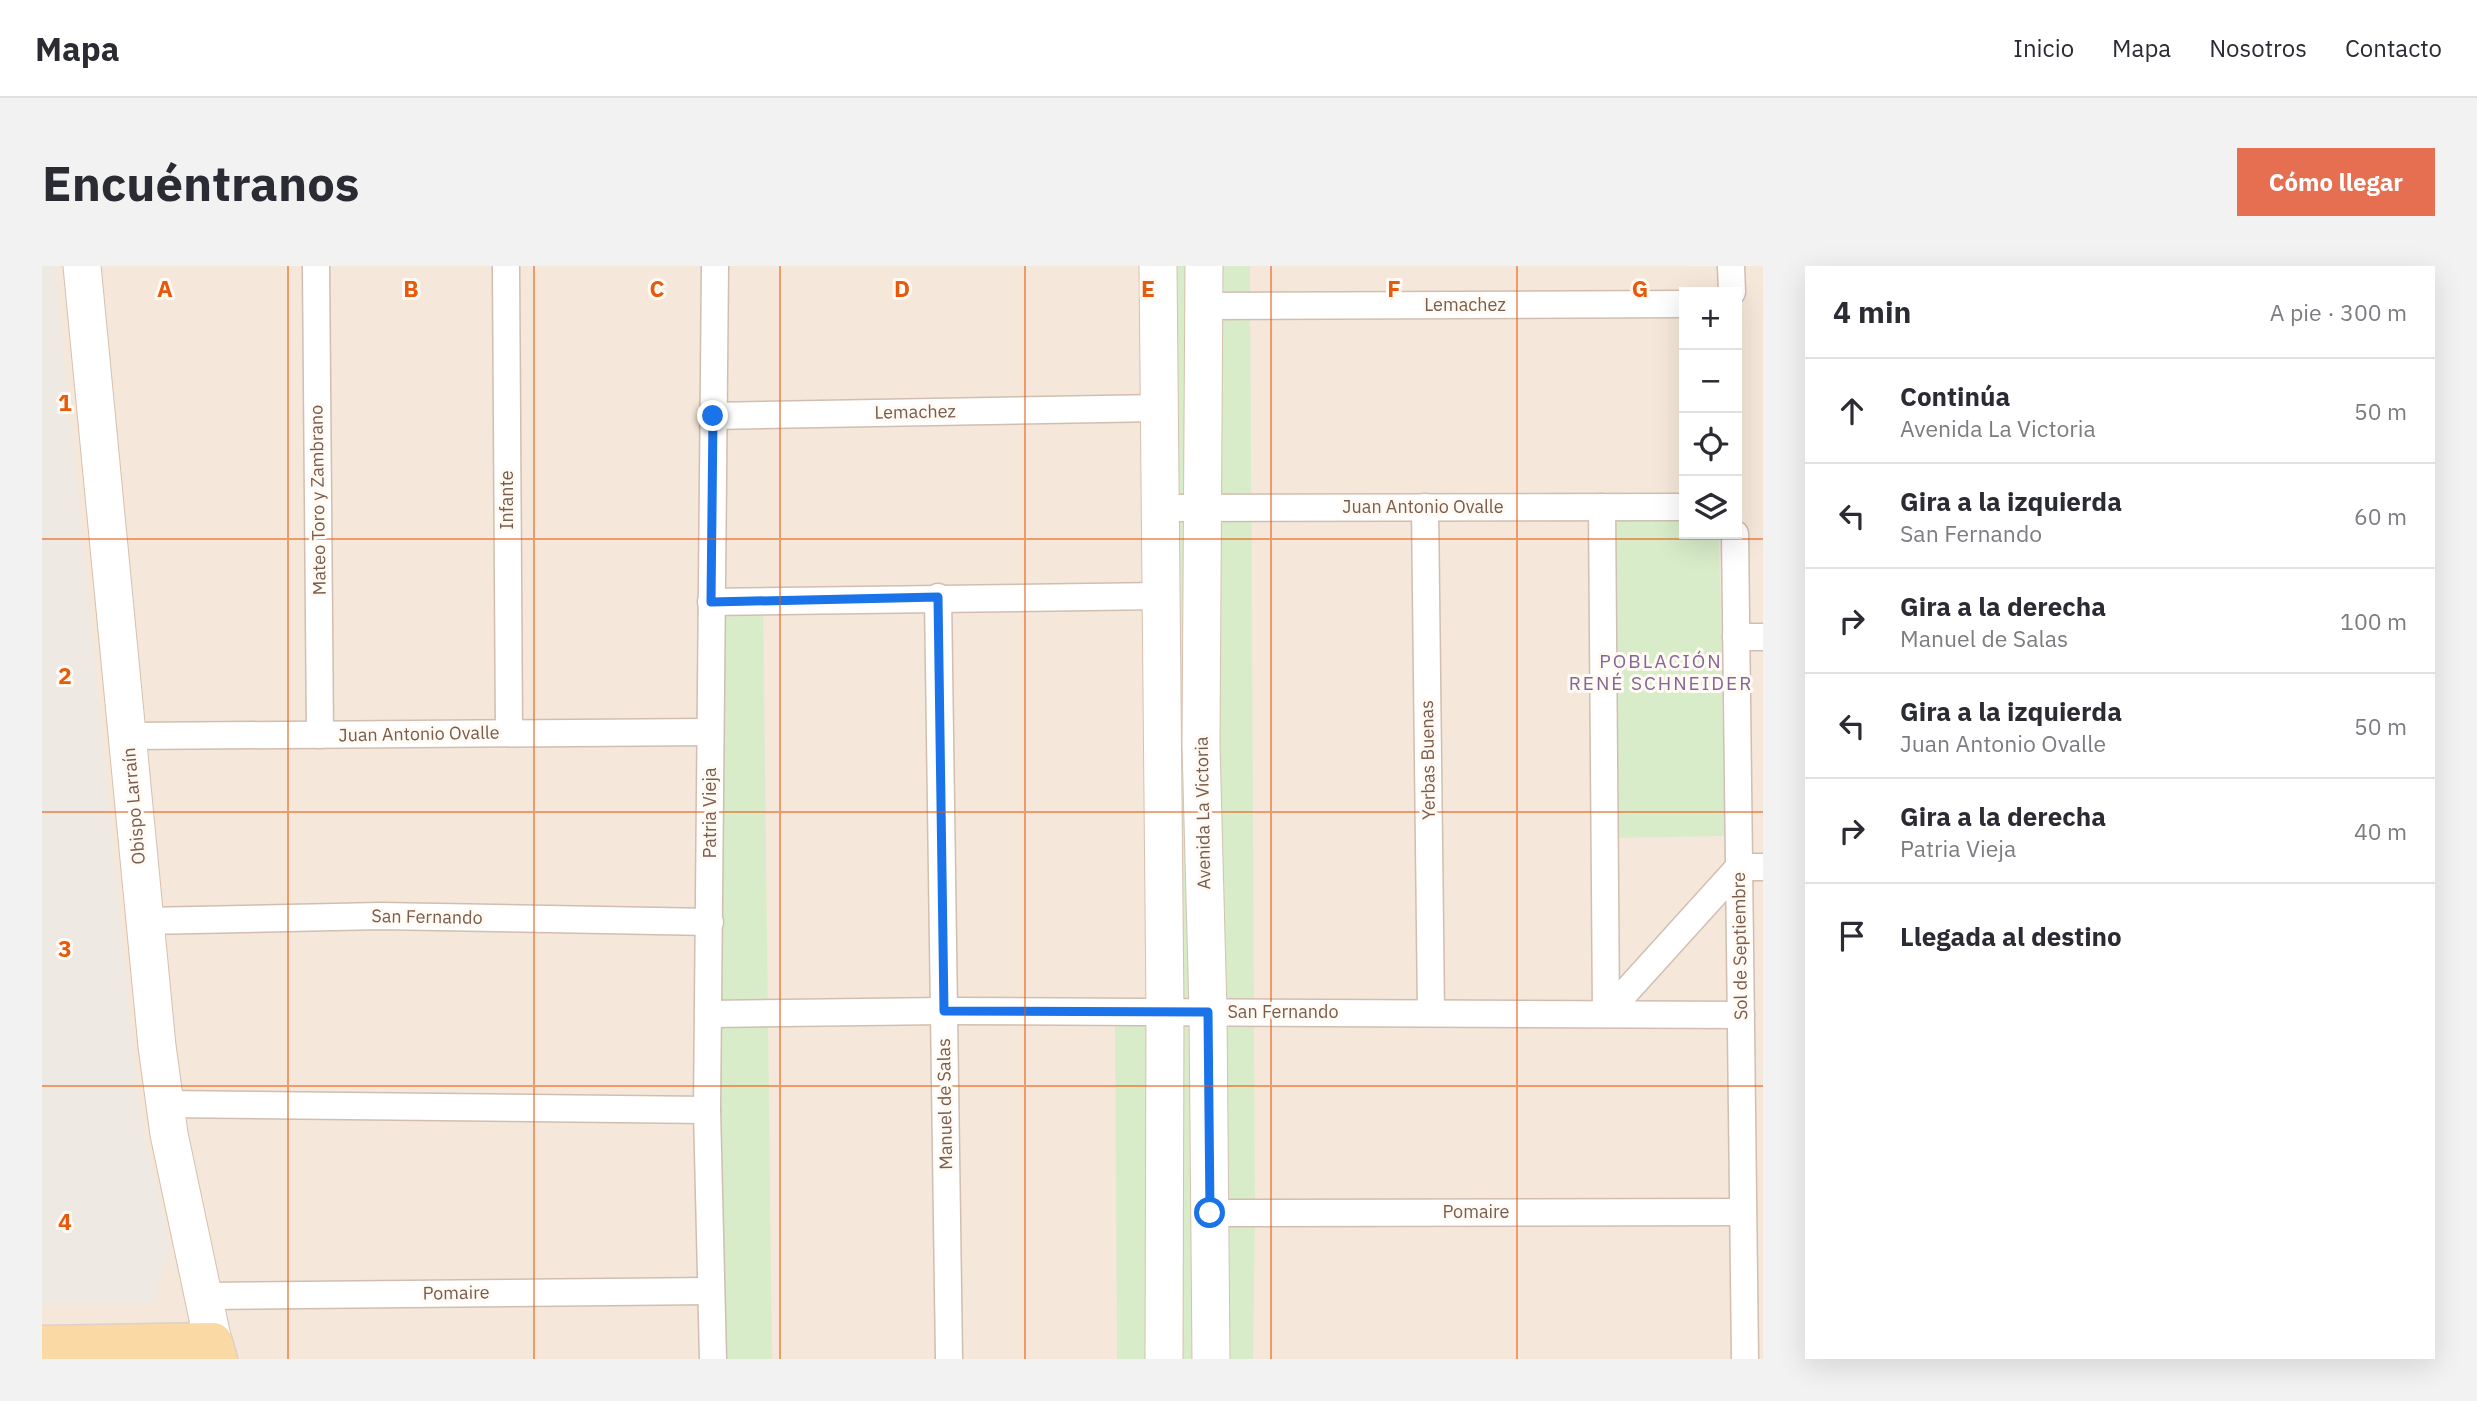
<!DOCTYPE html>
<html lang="es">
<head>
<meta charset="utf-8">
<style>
	:root { --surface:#fff; --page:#f2f2f3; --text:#2b2b33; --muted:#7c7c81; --line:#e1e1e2; --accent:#e76f51 }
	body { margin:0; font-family:"IBM Plex Sans",sans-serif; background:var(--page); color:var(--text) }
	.controls { position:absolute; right:21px; top:21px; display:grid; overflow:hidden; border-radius:0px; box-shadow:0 7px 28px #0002 }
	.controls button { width:63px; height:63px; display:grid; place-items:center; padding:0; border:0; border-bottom:2px solid var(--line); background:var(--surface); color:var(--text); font:35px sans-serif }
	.stop { position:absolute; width:21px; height:21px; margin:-16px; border:5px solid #1a73e8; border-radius:50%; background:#fff }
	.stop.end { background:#1a73e8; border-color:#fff; box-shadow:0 2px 7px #0008 }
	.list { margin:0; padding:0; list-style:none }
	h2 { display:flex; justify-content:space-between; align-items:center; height:91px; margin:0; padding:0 28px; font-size:30px }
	h2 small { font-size:23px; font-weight:400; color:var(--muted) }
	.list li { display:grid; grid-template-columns:46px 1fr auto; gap:21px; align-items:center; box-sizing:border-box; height:105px; padding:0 28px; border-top:2px solid var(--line) }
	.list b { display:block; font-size:26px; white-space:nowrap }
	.list p { margin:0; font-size:23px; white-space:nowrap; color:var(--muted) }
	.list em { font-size:23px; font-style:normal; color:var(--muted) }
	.icon { flex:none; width:38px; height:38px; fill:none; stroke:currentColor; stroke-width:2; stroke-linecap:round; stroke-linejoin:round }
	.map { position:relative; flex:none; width:1721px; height:1093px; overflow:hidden; border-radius:0px }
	header { display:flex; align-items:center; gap:42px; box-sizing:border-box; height:98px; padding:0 35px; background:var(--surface); border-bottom:2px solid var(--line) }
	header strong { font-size:33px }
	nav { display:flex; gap:38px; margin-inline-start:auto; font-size:24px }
	.intro { display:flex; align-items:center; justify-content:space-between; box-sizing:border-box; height:168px; padding:0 42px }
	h1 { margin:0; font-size:49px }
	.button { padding:18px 32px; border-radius:0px; background:var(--accent); color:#fff; font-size:24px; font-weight:700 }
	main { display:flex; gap:42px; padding:0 42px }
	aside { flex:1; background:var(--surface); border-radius:0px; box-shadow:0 7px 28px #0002 }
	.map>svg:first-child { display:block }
</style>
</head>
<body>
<header>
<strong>Mapa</strong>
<nav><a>Inicio</a><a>Mapa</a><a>Nosotros</a><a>Contacto</a></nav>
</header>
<div class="intro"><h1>Encuéntranos</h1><a class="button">Cómo llegar</a></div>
<main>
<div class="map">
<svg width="1721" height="1093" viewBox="0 0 1721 1093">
	<rect width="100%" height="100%" fill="#fdf6ec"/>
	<path fill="#f5e8da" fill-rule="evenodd" d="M 0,0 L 1721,0 L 1721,1093 L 0,1093 ZM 1642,26 L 1695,26 L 1695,268 L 1642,268 Z"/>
	<path fill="#efe9e4" d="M 0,0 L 13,0 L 97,843 L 128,981 L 111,1038 L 0,1038 Z"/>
	<g fill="#d8ecc9">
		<path d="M 1116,0 L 1208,0 L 1213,947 L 1211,1093 L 1075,1093 L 1073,748 L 1123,746 Z"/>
		<path d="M 1642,234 L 1642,268 L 1677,268 L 1683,570 L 1570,572 L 1564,236 Z"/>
		<path d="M 721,335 L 730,1093 L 671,1093 L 669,336 Z"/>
	</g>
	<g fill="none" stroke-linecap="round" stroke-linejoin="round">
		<g stroke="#d1beb0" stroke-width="29">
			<g id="street">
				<path d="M 274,0 L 278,469"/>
				<path d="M 464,0 L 467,467"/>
				<path d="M 1689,0 L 1690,26"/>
				<path d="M 1161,40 L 1642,38"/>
				<path d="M 671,150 L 1117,142"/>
				<path d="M 1383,241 L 1389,747"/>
				<path d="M 1560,241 L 1564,748"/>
				<path d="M 1119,242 L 1642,241"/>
				<path d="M 1693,268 L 1703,1093"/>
				<path d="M 896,331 L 907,1093"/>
				<path d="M 669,336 L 1120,330"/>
				<path d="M 1694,371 L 1721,371"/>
				<path d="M 86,470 L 668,466"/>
				<path d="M 103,655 L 338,650 L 668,656"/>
				<path d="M 667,748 L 902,745 L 1699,749"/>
				<path d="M 1564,748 L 1697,601 L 1721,601"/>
				<path d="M 123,838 L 665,844"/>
				<path d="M 1168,947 L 1701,946"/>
				<path d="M 161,1030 L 668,1025"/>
				<path d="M 671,1093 L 665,844 L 673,0"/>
			</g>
		</g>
		<g stroke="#d6c0b0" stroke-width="39">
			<g id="secondary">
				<path d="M 40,0 L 115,780 L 127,868 L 171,1076"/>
				<path d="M 1116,0 L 1123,746 L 1122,1093"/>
				<path d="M 1162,0 L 1159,479 L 1166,746 L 1169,1093"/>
			</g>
		</g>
		<g stroke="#dad1cd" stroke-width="41">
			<path id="primary" d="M 0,1079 L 171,1076 L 176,1093"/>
		</g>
		<use href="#street" stroke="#fff" stroke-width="26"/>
		<use href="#secondary" stroke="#fff" stroke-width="37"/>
		<use href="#primary" stroke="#fbd9a5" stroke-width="38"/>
	</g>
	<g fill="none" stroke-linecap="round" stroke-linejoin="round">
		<path stroke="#1a73e8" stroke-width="9" d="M 671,150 L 669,336 L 896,331 L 902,745 L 1166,746 L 1168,947"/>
	</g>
	<path fill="none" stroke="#e8590c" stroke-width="2" stroke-opacity="0.55" d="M 246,0 L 246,1093M 492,0 L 492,1093M 738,0 L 738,1093M 983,0 L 983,1093M 1229,0 L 1229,1093M 1475,0 L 1475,1093M 0,273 L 1721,273M 0,546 L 1721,546M 0,820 L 1721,820"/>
	<g text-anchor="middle" stroke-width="6" stroke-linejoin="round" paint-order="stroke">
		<g font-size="18" fill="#7a5c4d" stroke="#fffaf3">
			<text x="1423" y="45">Lemachez</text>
			<text transform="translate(873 146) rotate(-1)" y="6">Lemachez</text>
			<text transform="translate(276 234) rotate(-91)" y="6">Mateo Toro y Zambrano</text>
			<text transform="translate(465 234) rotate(-90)" y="6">Infante</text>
			<text x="1381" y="247">Juan Antonio Ovalle</text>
			<text transform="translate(377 468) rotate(-1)" y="6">Juan Antonio Ovalle</text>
			<text transform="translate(1386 494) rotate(-91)" y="6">Yerbas Buenas</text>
			<text transform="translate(92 540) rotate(-95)" y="6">Obispo Larraín</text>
			<text transform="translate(668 547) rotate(-90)" y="6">Patria Vieja</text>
			<text transform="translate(1161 547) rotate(-91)" y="6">Avenida La Victoria</text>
			<text transform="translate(385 651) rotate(1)" y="6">San Fernando</text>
			<text transform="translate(1698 680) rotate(-91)" y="6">Sol de Septiembre</text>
			<text x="1241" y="752">San Fernando</text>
			<text transform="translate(903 838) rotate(-91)" y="6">Manuel de Salas</text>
			<text x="1434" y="952">Pomaire</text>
			<text transform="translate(414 1027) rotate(-1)" y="6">Pomaire</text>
		</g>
		<g font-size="19" letter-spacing="2" fill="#846695" stroke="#fffaf3">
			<text x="1619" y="402">POBLACIÓN<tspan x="1619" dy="22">RENÉ SCHNEIDER</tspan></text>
		</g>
	</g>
	<g font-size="23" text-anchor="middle" font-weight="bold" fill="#e8590c" stroke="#fffaf3" stroke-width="6" stroke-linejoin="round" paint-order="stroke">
		<text x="123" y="31">A</text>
		<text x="369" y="31">B</text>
		<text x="615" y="31">C</text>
		<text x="860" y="31">D</text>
		<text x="1106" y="31">E</text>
		<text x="1352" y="31">F</text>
		<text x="1598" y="31">G</text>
		<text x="23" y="145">1</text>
		<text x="23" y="418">2</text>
		<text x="23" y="691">3</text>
		<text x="23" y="964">4</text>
	</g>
</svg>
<div class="controls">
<button>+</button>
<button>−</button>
<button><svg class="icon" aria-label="locate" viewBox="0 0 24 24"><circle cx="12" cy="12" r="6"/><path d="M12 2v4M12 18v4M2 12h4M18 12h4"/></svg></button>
<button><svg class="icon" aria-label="layers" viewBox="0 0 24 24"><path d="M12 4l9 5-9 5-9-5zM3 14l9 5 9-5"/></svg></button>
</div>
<div class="stop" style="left:1168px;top:947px"></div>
<div class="stop end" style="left:671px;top:150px"></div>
</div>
<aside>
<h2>4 min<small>A pie · 300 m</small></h2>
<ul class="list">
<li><svg class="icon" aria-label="ahead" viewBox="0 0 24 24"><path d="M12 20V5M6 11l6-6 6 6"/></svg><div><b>Continúa</b><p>Avenida La Victoria</p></div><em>50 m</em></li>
<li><svg class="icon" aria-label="left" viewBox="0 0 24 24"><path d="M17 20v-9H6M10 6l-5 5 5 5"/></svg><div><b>Gira a la izquierda</b><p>San Fernando</p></div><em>60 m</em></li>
<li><svg class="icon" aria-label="right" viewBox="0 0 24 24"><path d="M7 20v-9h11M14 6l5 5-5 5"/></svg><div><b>Gira a la derecha</b><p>Manuel de Salas</p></div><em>100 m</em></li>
<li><svg class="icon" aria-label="left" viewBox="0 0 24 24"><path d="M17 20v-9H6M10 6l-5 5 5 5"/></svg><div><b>Gira a la izquierda</b><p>Juan Antonio Ovalle</p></div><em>50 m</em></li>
<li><svg class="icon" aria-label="right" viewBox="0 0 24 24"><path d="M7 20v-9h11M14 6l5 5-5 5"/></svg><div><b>Gira a la derecha</b><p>Patria Vieja</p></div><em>40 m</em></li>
<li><svg class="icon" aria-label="arrive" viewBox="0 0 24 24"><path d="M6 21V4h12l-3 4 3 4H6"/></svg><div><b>Llegada al destino</b></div></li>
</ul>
</aside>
</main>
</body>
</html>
